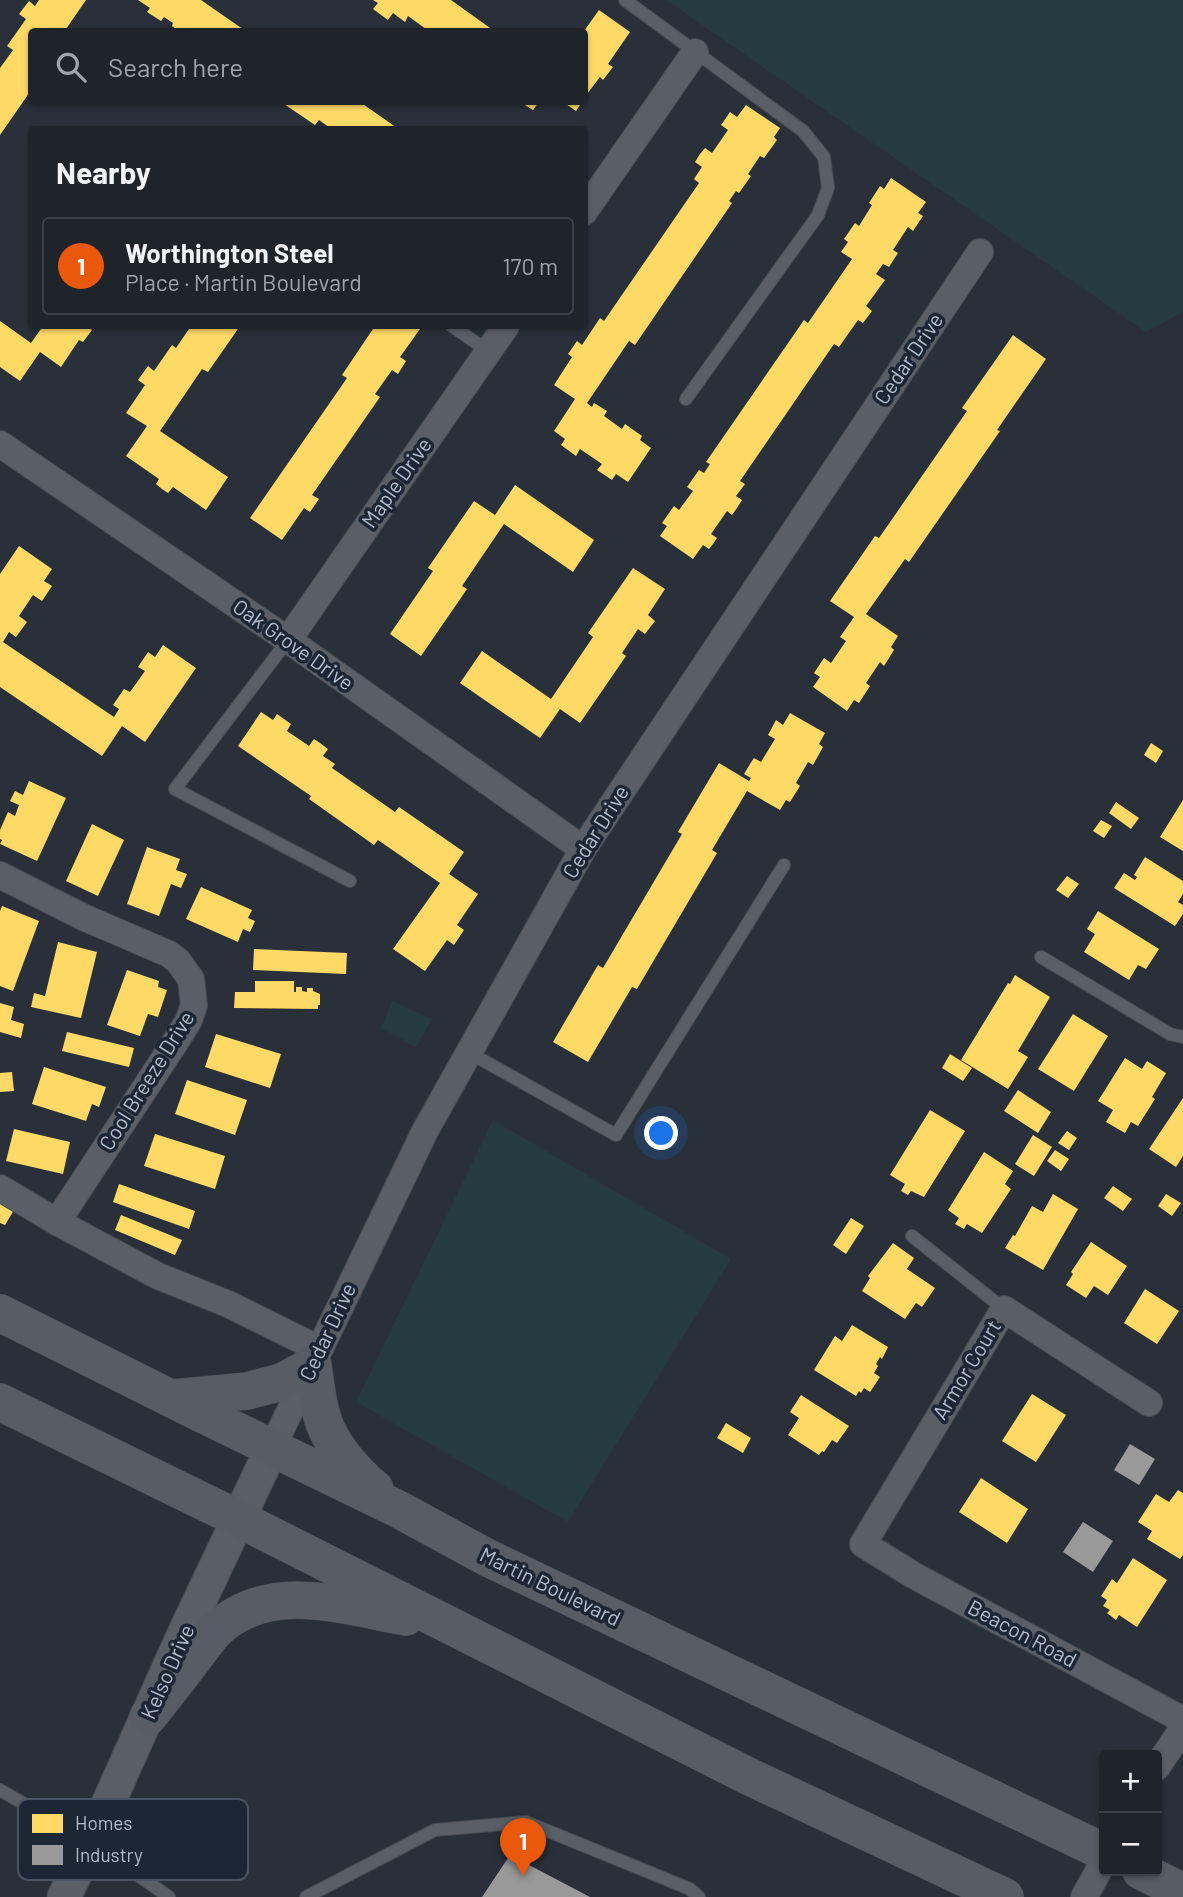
<!DOCTYPE html>
<html lang="en">
<head>
<meta charset="utf-8">
<style>
	:root { --surface:#1f242b; --page:#2c3037; --text:#f1f3f6; --muted:#a1a4a9; --line:#3c4147; --accent:#ea580c }
	body { margin:0; font-family:Barlow,sans-serif; background:var(--page); color:var(--text) }
	.controls { position:absolute; right:21px; bottom:21px; display:grid; overflow:hidden; border-radius:7px; box-shadow:0 2px 5px #0004 }
	.controls button { width:63px; height:63px; display:grid; place-items:center; padding:0; border:0; border-bottom:2px solid var(--line); background:var(--surface); color:var(--text); font:35px sans-serif }
	.you { position:absolute; left:662px; top:1134px; width:24px; height:24px; margin:-18px; border:5px solid #fff; border-radius:50%; background:#1a73e8; box-shadow:0 0 0 10px #1a73e833 }
	.badge { display:grid; place-items:center; width:46px; height:46px; border-radius:50%; background:var(--accent); color:#fff; font-size:23px; font-weight:700 }
	.pin { position:absolute; translate:-50% -58px; filter:drop-shadow(0 2px 4px #0008) }
	.pin::after { content:''; position:absolute; top:37px; width:24px; height:21px; background:inherit; clip-path:polygon(0 0,100% 0,50% 100%) }
	.list { margin:0; padding:0; list-style:none }
	h2 { display:flex; justify-content:space-between; align-items:center; height:91px; margin:0; padding:0 28px; font-size:30px }
	h2 small { font-size:23px; font-weight:400; color:var(--muted) }
	.list li { display:grid; grid-template-columns:46px 1fr auto; gap:21px; align-items:center; box-sizing:border-box; height:98px; margin:0 14px 14px; padding:0 14px; border:2px solid var(--line); border-radius:7px }
	.list b { display:block; font-size:26px; white-space:nowrap }
	.list p { margin:0; font-size:23px; white-space:nowrap; color:var(--muted) }
	.list em { font-size:23px; font-style:normal; color:var(--muted) }
	.icon { flex:none; width:38px; height:38px; fill:none; stroke:currentColor; stroke-width:2; stroke-linecap:round; stroke-linejoin:round }
	.map { position:relative; flex:none; width:1183px; height:1897px; overflow:hidden }
	.search { position:absolute; background:var(--surface); box-shadow:0 2px 5px #0004; left:28px; top:28px; width:560px; height:77px; display:flex; align-items:center; gap:18px; box-sizing:border-box; padding:0 24px; border-radius:7px; color:var(--muted); font-size:26px }
	.panel { position:absolute; background:var(--surface); box-shadow:0 2px 5px #0004; left:28px; top:126px; width:560px; height:203px; border-radius:7px }
	.map>svg:first-child { display:block }
</style>
</head>
<body>
<div class="map">
<svg width="1183" height="1897" viewBox="0 0 1183 1897">
	<rect width="100%" height="100%" fill="#293039"/>
	<g fill="#263b3f">
		<path d="M 666,0 L 1183,0 L 1183,312 L 1146,332 Z"/>
		<path d="M 392,1001 L 432,1019 L 416,1047 L 381,1028 Z"/>
		<path d="M 493,1120 L 731,1259 L 568,1522 L 356,1402 Z"/>
	</g>
	<g fill="#ffd966">
		<path d="M 39,0 L 86,0 L 64,32 L 32,32 L 32,89 L 0,135 L 0,68 L 13,50 L 7,46 L 26,19 L 19,14 L 29,1 L 35,6 Z"/>
		<path d="M 138,0 L 201,0 L 247,32 L 180,32 L 172,26 L 173,23 L 164,17 L 161,21 L 147,12 L 150,8 Z"/>
		<path d="M 373,0 L 451,0 L 493,30 L 492,32 L 430,32 L 408,16 L 405,22 L 393,13 L 388,20 L 373,9 L 378,3 Z"/>
		<path d="M 599,10 L 630,32 L 608,64 L 613,67 L 603,80 L 600,77 L 584,98 L 584,31 Z"/>
		<path d="M 281,102 L 360,102 L 400,130 L 333,130 L 319,120 L 315,125 Z"/>
		<path d="M 520,102 L 539,102 L 533,110 Z"/>
		<path d="M 563,102 L 582,102 L 576,111 Z"/>
		<path d="M 746,105 L 780,128 L 774,137 L 777,140 L 764,158 L 760,156 L 748,174 L 751,176 L 739,193 L 736,191 L 729,201 L 732,203 L 635,345 L 629,341 L 587,403 L 592,407 L 594,403 L 607,411 L 604,416 L 622,429 L 625,424 L 642,436 L 640,440 L 651,448 L 628,482 L 616,474 L 612,480 L 597,470 L 602,464 L 580,449 L 576,456 L 561,445 L 565,439 L 554,431 L 575,399 L 554,385 L 572,357 L 568,354 L 577,341 L 582,345 L 600,318 L 604,321 L 699,183 L 694,179 L 702,167 L 695,162 L 700,154 L 705,148 L 712,153 L 728,130 L 721,125 L 726,118 L 730,112 L 737,117 Z"/>
		<path d="M 891,178 L 926,202 L 918,213 L 923,216 L 913,231 L 908,227 L 893,250 L 898,253 L 889,267 L 883,264 L 876,274 L 885,280 L 866,306 L 872,311 L 863,323 L 858,320 L 839,347 L 834,344 L 740,481 L 745,484 L 736,496 L 742,500 L 737,508 L 732,515 L 727,511 L 711,534 L 717,538 L 713,544 L 709,549 L 703,545 L 693,559 L 660,536 L 667,526 L 662,523 L 674,506 L 679,510 L 693,491 L 687,487 L 699,470 L 704,473 L 710,464 L 706,462 L 804,320 L 808,323 L 852,259 L 841,252 L 848,242 L 844,239 L 855,223 L 859,226 L 872,205 L 869,203 L 880,186 L 884,189 Z"/>
		<path d="M 0,321 L 31,343 L 43,326 L 86,326 L 92,330 L 83,342 L 79,340 L 61,367 L 40,352 L 20,381 L 0,367 Z"/>
		<path d="M 191,326 L 240,326 L 208,372 L 202,369 L 160,431 L 228,477 L 206,510 L 173,487 L 168,493 L 162,489 L 156,484 L 159,479 L 126,456 L 147,426 L 126,413 L 145,385 L 138,380 L 148,366 L 154,371 L 172,345 L 176,348 Z"/>
		<path d="M 375,326 L 414,326 L 420,329 L 400,357 L 406,361 L 398,374 L 392,370 L 375,394 L 380,397 L 312,495 L 319,499 L 310,512 L 304,508 L 282,540 L 250,518 L 347,378 L 342,375 Z"/>
		<path d="M 1013,335 L 1046,359 L 997,430 L 1000,431 L 909,562 L 905,559 L 866,614 L 898,636 L 891,647 L 894,650 L 884,666 L 880,662 L 866,683 L 870,686 L 859,703 L 854,700 L 847,711 L 813,687 L 820,677 L 814,673 L 824,658 L 831,663 L 846,641 L 840,637 L 854,617 L 830,601 L 875,536 L 879,538 L 967,411 L 962,408 Z"/>
		<path d="M 515,485 L 594,540 L 573,572 L 504,524 L 462,586 L 467,589 L 421,656 L 390,634 L 433,571 L 428,568 L 474,501 L 495,515 Z"/>
		<path d="M 19,546 L 52,569 L 44,581 L 52,586 L 42,601 L 33,595 L 19,616 L 27,622 L 16,637 L 9,632 L 3,642 L 114,717 L 119,709 L 113,705 L 124,689 L 130,692 L 145,671 L 138,667 L 148,652 L 155,657 L 163,645 L 196,668 L 145,742 L 122,726 L 102,756 L 0,687 L 0,574 Z"/>
		<path d="M 633,568 L 665,589 L 648,615 L 655,621 L 645,634 L 638,629 L 622,653 L 626,656 L 580,723 L 560,709 L 540,738 L 460,683 L 482,651 L 551,699 L 593,637 L 588,633 Z"/>
		<path d="M 261,712 L 273,720 L 277,714 L 291,724 L 287,731 L 309,746 L 314,739 L 320,743 L 328,749 L 323,756 L 335,764 L 332,768 L 395,812 L 399,807 L 464,852 L 449,874 L 478,894 L 457,925 L 464,930 L 454,945 L 447,940 L 425,971 L 393,949 L 440,883 L 378,840 L 374,845 L 309,799 L 311,796 L 238,746 Z"/>
		<path d="M 790,713 L 825,733 L 819,744 L 823,747 L 813,765 L 808,762 L 796,783 L 800,786 L 790,802 L 786,800 L 780,810 L 747,791 L 712,850 L 717,853 L 637,989 L 632,987 L 588,1062 L 553,1042 L 598,965 L 603,968 L 682,834 L 678,832 L 719,763 L 749,781 L 751,778 L 744,774 L 750,764 L 754,758 L 761,762 L 775,739 L 768,735 L 776,720 L 783,725 Z"/>
		<path d="M 1151,743 L 1163,751 L 1156,763 L 1144,755 Z"/>
		<path d="M 29,781 L 66,798 L 37,861 L 0,844 L 2,840 L 0,839 L 0,830 L 8,812 L 15,816 L 19,805 L 10,801 L 15,791 L 23,795 Z"/>
		<path d="M 1183,800 L 1183,851 L 1160,837 Z"/>
		<path d="M 1116,802 L 1139,818 L 1131,829 L 1109,813 Z"/>
		<path d="M 1101,820 L 1112,826 L 1104,838 L 1093,831 Z"/>
		<path d="M 92,824 L 124,840 L 98,896 L 66,881 Z"/>
		<path d="M 147,847 L 180,859 L 176,870 L 187,874 L 181,888 L 171,884 L 159,916 L 127,904 Z"/>
		<path d="M 1145,857 L 1183,881 L 1183,894 L 1178,902 L 1183,905 L 1183,914 L 1175,926 L 1114,888 L 1124,873 L 1135,880 L 1137,877 L 1134,875 Z"/>
		<path d="M 1067,876 L 1079,884 L 1068,898 L 1056,890 Z"/>
		<path d="M 201,887 L 252,910 L 248,918 L 255,921 L 250,932 L 243,929 L 238,942 L 186,919 Z"/>
		<path d="M 2,906 L 39,921 L 13,991 L 0,986 L 0,911 Z"/>
		<path d="M 1098,911 L 1159,949 L 1146,969 L 1138,965 L 1129,980 L 1084,952 L 1095,934 L 1087,929 Z"/>
		<path d="M 58,942 L 97,952 L 81,1018 L 31,1007 L 34,993 L 45,996 Z"/>
		<path d="M 254,949 L 347,953 L 346,974 L 253,970 Z"/>
		<path d="M 127,970 L 159,981 L 158,987 L 167,990 L 158,1017 L 148,1014 L 140,1036 L 107,1025 Z"/>
		<path d="M 1015,975 L 1050,997 L 1018,1051 L 1028,1057 L 1008,1089 L 961,1060 L 1008,983 L 1010,984 Z"/>
		<path d="M 255,981 L 294,981 L 294,992 L 296,992 L 296,987 L 302,987 L 302,991 L 307,992 L 307,988 L 313,988 L 313,991 L 320,994 L 320,1005 L 318,1005 L 318,1009 L 234,1008 L 235,992 L 255,992 Z"/>
		<path d="M 0,1003 L 14,1007 L 11,1020 L 24,1024 L 21,1038 L 0,1032 Z"/>
		<path d="M 1073,1014 L 1108,1036 L 1074,1091 L 1038,1069 Z"/>
		<path d="M 67,1032 L 134,1048 L 129,1067 L 62,1051 Z"/>
		<path d="M 216,1034 L 281,1054 L 270,1088 L 205,1067 Z"/>
		<path d="M 950,1054 L 972,1068 L 963,1081 L 942,1068 Z"/>
		<path d="M 1125,1058 L 1142,1069 L 1147,1061 L 1166,1073 L 1152,1097 L 1155,1099 L 1138,1126 L 1131,1122 L 1125,1133 L 1106,1122 L 1113,1110 L 1098,1101 Z"/>
		<path d="M 44,1067 L 106,1087 L 99,1107 L 92,1104 L 86,1121 L 32,1104 Z"/>
		<path d="M 12,1072 L 14,1091 L 0,1092 L 0,1073 Z"/>
		<path d="M 187,1080 L 247,1100 L 235,1135 L 175,1114 Z"/>
		<path d="M 1018,1090 L 1051,1112 L 1038,1133 L 1004,1111 Z"/>
		<path d="M 1183,1098 L 1183,1156 L 1176,1167 L 1149,1149 Z"/>
		<path d="M 930,1110 L 965,1131 L 924,1197 L 911,1191 L 908,1195 L 901,1191 L 905,1184 L 890,1175 Z"/>
		<path d="M 14,1129 L 70,1142 L 63,1174 L 6,1161 Z"/>
		<path d="M 1067,1131 L 1077,1138 L 1069,1150 L 1058,1143 Z"/>
		<path d="M 155,1134 L 225,1156 L 215,1189 L 144,1166 Z"/>
		<path d="M 1033,1135 L 1052,1147 L 1034,1176 L 1015,1164 Z"/>
		<path d="M 1055,1150 L 1069,1159 L 1061,1171 L 1047,1161 Z"/>
		<path d="M 984,1152 L 1013,1171 L 1005,1184 L 1011,1189 L 982,1233 L 967,1224 L 964,1229 L 955,1224 L 959,1218 L 948,1210 Z"/>
		<path d="M 119,1184 L 195,1211 L 189,1229 L 113,1202 Z"/>
		<path d="M 1113,1186 L 1132,1199 L 1123,1211 L 1104,1198 Z"/>
		<path d="M 1053,1194 L 1078,1209 L 1043,1270 L 1005,1248 L 1013,1235 L 1015,1236 L 1032,1206 L 1043,1212 Z"/>
		<path d="M 1166,1194 L 1181,1203 L 1172,1216 L 1158,1206 Z"/>
		<path d="M 0,1203 L 14,1210 L 5,1225 L 0,1223 Z"/>
		<path d="M 121,1215 L 182,1240 L 175,1255 L 115,1230 Z"/>
		<path d="M 851,1218 L 864,1226 L 846,1254 L 833,1245 Z"/>
		<path d="M 1091,1242 L 1127,1266 L 1108,1295 L 1094,1286 L 1086,1298 L 1066,1285 L 1073,1274 L 1071,1272 Z"/>
		<path d="M 893,1243 L 914,1258 L 907,1269 L 935,1288 L 922,1307 L 916,1303 L 905,1319 L 862,1291 L 870,1278 L 868,1276 Z"/>
		<path d="M 1145,1289 L 1179,1311 L 1157,1344 L 1124,1323 Z"/>
		<path d="M 852,1325 L 888,1347 L 882,1359 L 880,1357 L 876,1364 L 878,1366 L 874,1373 L 880,1377 L 870,1392 L 864,1388 L 861,1393 L 859,1391 L 856,1396 L 814,1370 L 835,1336 L 842,1341 Z"/>
		<path d="M 1032,1394 L 1066,1415 L 1036,1462 L 1002,1441 Z"/>
		<path d="M 801,1395 L 849,1426 L 837,1443 L 832,1440 L 824,1452 L 822,1451 L 819,1455 L 788,1435 L 799,1418 L 790,1412 Z"/>
		<path d="M 726,1423 L 751,1438 L 743,1453 L 717,1438 Z"/>
		<path d="M 981,1478 L 1028,1509 L 1007,1543 L 959,1512 Z"/>
		<path d="M 1178,1490 L 1183,1493 L 1183,1555 L 1180,1559 L 1147,1539 L 1152,1531 L 1138,1522 L 1156,1494 L 1169,1502 Z"/>
		<path d="M 1133,1558 L 1167,1580 L 1137,1627 L 1119,1615 L 1116,1620 L 1107,1613 L 1110,1610 L 1103,1606 L 1107,1600 L 1101,1596 L 1112,1579 L 1117,1583 Z"/>
	</g>
	<g fill="#999">
		<path d="M 1130,1444 L 1155,1459 L 1139,1485 L 1114,1470 Z"/>
		<path d="M 1083,1522 L 1113,1541 L 1093,1572 L 1063,1552 Z"/>
		<path d="M 510,1855 L 590,1897 L 482,1897 Z"/>
	</g>
	<g fill="none" stroke-linecap="round" stroke-linejoin="round">
		<g stroke="#484c53" stroke-width="14">
			<g id="service">
				<path d="M 625,0 L 803,131 L 824,157 L 828,188 L 818,215 L 686,399"/>
				<path d="M 452,326 L 488,351"/>
				<path d="M 288,640 L 175,789 L 350,881"/>
				<path d="M 1041,957 L 1170,1034 L 1183,1037"/>
				<path d="M 470,1053 L 616,1135 L 784,865"/>
				<path d="M 912,1236 L 1004,1309"/>
				<path d="M 0,1790 L 91,1842 L 169,1897"/>
				<path d="M 306,1897 L 435,1830 L 526,1822 L 690,1889 L 699,1897"/>
			</g>
		</g>
		<g stroke="#484c53" stroke-width="28">
			<g id="minor">
				<path d="M 584,212 L 695,52"/>
				<path d="M 0,444 L 288,640 L 583,849"/>
				<path d="M 288,640 L 506,326"/>
				<path d="M 0,875 L 83,917 L 169,954 L 178,961 L 191,979 L 194,1005 L 189,1020 L 174,1044 L 57,1222"/>
				<path d="M 0,1188 L 57,1222 L 158,1276 L 228,1304 L 319,1349"/>
				<path d="M 1149,1403 L 1004,1309 L 863,1544 L 913,1575 L 1183,1720"/>
				<path d="M 272,1448 L 425,1131 L 583,849 L 980,252"/>
				<path d="M 1157,1767 L 1183,1728"/>
				<path d="M 1084,1897 L 1104,1861"/>
			</g>
		</g>
		<g stroke="#484c53" stroke-width="35">
			<path id="tertiary" d="M 64,1897 L 91,1842 L 182,1638 L 272,1448"/>
		</g>
		<g stroke="#484c53" stroke-width="38">
			<g id="secondary">
				<path d="M 0,1313 L 202,1414 L 398,1509 L 488,1558 L 1104,1852"/>
				<path d="M 173,1398 L 247,1391 L 282,1382 L 313,1365 C 316,1386 318,1410 327,1430 C 338,1453 356,1473 375,1489"/>
				<path d="M 0,1402 L 239,1519 L 748,1776 L 1005,1897"/>
				<path d="M 148,1717 C 163,1698 179,1678 194,1658 C 201,1649 209,1637 217,1629 C 270,1580 344,1606 406,1617"/>
				<path d="M 1141,1871 L 1183,1892"/>
			</g>
		</g>
		<use href="#service" stroke="#5a5e66" stroke-width="12"/>
		<use href="#minor" stroke="#5a5e66" stroke-width="26"/>
		<use href="#tertiary" stroke="#5a5e66" stroke-width="33"/>
		<use href="#secondary" stroke="#585d65" stroke-width="37"/>
	</g>
	<g text-anchor="middle" stroke-width="7" stroke-linejoin="round" paint-order="stroke">
		<g font-size="21" fill="#b3bcca" stroke="#1c2634">
			<text transform="translate(909 359) rotate(-56)" y="7">Cedar Drive</text>
			<text transform="translate(397 483) rotate(-55)" y="7">Maple Drive</text>
			<text transform="translate(293 645) rotate(35)" y="7">Oak Grove Drive</text>
			<text transform="translate(596 832) rotate(-58)" y="7">Cedar Drive</text>
			<text transform="translate(147 1081) rotate(-58)" y="7">Cool Breeze Drive</text>
			<text transform="translate(328 1332) rotate(-65)" y="7">Cedar Drive</text>
			<text transform="translate(967 1370) rotate(-59)" y="7">Armor Court</text>
			<text transform="translate(550 1587) rotate(26)" y="7">Martin Boulevard</text>
			<text transform="translate(1022 1634) rotate(28)" y="7">Beacon Road</text>
			<text transform="translate(168 1672) rotate(-66)" y="7">Kelso Drive</text>
		</g>
	</g>
	<rect x="18" y="1799" width="230" height="81" rx="10" fill="#1c2634" stroke="#495361" stroke-width="2"/>
	<rect x="32" y="1814" width="31" height="19" fill="#ffd966"/>
	<rect x="32" y="1845" width="31" height="20" fill="#999"/>
	<g font-size="19" fill="#b3bcca">
		<text x="75" y="1830">Homes</text>
		<text x="75" y="1862">Industry</text>
	</g>
</svg>
<div class="controls">
<button>+</button>
<button>−</button>
</div>
<div class="you"></div>
<div class="pin badge" style="left:523px;top:1876px">1</div>
<div class="search"><svg class="icon" aria-label="search" viewBox="0 0 24 24"><circle cx="10" cy="10" r="6"/><path d="M15 15l6 6"/></svg>Search here</div>
<section class="panel">
<h2>Nearby<small></small></h2>
<ul class="list">
<li><span class="badge">1</span><div><b>Worthington Steel</b><p>Place · Martin Boulevard</p></div><em>170 m</em></li>
</ul>
</section>
</div>
</body>
</html>
